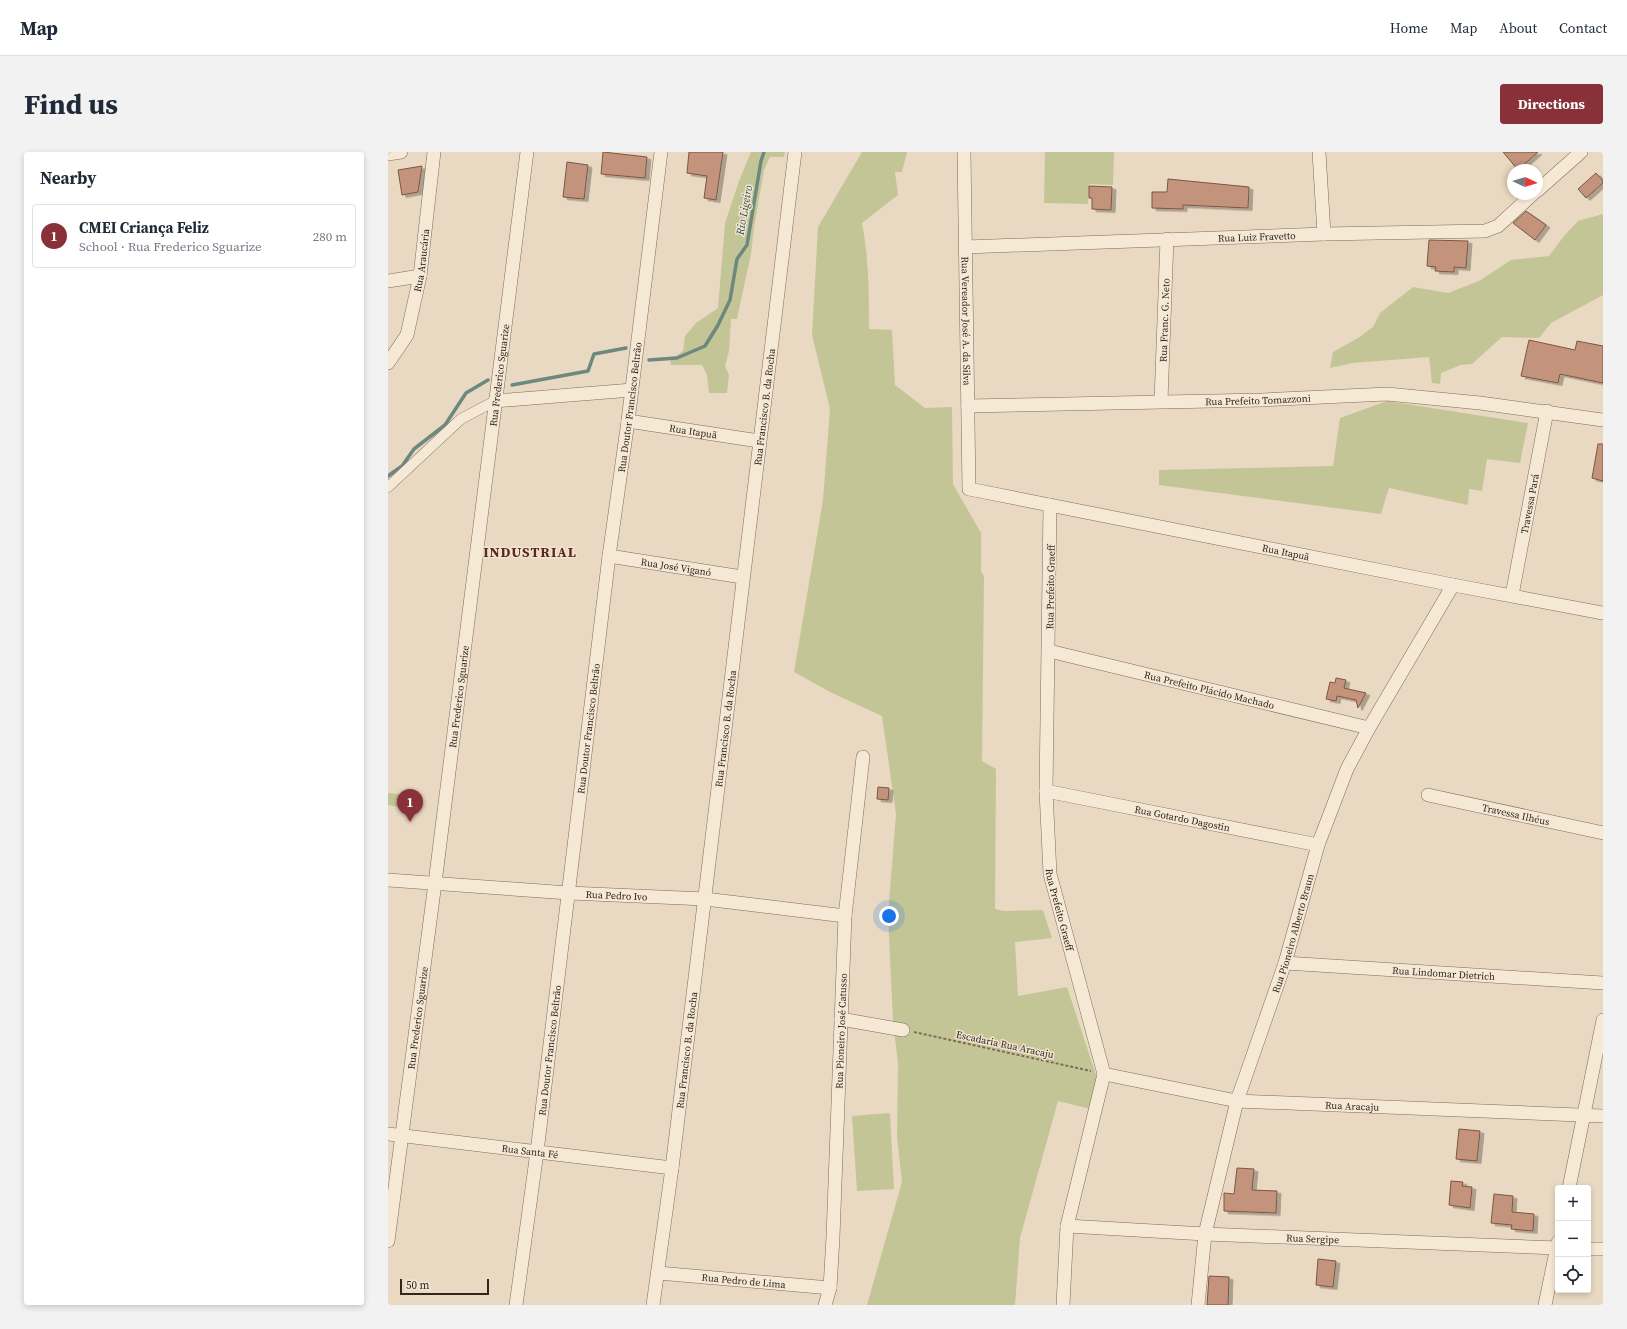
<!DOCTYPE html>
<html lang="en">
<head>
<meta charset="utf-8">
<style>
	:root { --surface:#fff; --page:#f2f2f3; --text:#1f2937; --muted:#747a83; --line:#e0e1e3; --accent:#893139 }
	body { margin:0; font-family:"Source Serif 4",serif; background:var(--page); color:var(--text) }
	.controls { position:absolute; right:12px; bottom:12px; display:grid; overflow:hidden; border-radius:4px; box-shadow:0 2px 6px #0003 }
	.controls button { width:36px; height:36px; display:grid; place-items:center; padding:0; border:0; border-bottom:1px solid var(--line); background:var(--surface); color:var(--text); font:20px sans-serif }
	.compass { position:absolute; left:1119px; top:12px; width:36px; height:36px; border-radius:50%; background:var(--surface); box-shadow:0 2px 6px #0003; rotate:94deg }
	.scale { position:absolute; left:12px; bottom:10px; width:89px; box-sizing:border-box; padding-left:4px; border:2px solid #32251e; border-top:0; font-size:11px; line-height:14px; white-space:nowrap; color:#32251e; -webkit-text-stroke:3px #f1e5d0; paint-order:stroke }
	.you { position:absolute; left:501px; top:764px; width:14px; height:14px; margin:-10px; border:3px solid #fff; border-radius:50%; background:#1a73e8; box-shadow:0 0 0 6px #1a73e833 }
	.badge { display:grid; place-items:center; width:26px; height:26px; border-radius:50%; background:var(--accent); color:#fff; font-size:13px; font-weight:700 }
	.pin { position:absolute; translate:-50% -33px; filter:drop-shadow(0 1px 2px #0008) }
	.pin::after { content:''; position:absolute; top:21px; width:14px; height:12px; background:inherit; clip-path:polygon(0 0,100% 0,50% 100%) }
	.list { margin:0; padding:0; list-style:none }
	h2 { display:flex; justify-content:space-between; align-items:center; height:52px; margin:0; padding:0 16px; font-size:17px }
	h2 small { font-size:13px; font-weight:400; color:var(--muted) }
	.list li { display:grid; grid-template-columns:26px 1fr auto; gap:12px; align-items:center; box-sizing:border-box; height:64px; margin:0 8px 8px; padding:0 8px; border:1px solid var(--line); border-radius:4px }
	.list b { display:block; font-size:15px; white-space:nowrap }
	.list p { margin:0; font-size:13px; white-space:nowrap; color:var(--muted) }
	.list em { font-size:13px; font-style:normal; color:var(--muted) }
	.icon { flex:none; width:22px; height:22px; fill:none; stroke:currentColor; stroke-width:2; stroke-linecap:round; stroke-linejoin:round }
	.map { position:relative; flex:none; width:1215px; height:1153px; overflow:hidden; border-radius:4px }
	header { display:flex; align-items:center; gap:24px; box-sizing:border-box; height:56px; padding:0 20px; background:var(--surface); border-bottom:1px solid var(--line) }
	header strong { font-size:19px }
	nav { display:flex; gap:22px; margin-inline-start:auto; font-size:14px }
	.intro { display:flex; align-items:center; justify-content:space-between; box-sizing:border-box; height:96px; padding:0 24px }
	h1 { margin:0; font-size:28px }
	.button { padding:10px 18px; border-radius:4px; background:var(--accent); color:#fff; font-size:14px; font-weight:700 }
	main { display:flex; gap:24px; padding:0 24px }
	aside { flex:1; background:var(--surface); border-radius:4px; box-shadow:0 2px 6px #0003 }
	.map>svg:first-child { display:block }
</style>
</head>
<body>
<header>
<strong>Map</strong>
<nav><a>Home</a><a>Map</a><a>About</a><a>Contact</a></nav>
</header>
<div class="intro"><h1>Find us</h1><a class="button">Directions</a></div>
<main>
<aside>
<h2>Nearby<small></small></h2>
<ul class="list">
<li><span class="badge">1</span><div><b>CMEI Criança Feliz</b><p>School · Rua Frederico Sguarize</p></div><em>280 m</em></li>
</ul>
</aside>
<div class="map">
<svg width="1215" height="1153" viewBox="0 0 1215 1153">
	<defs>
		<filter id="shadow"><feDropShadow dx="4" dy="2.5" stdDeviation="0" flood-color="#0004"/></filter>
	</defs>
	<rect width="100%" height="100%" fill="#e9d9c2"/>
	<g fill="#c4c597">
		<path d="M 363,0 L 397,0 L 396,5 L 382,5 L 376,18 L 366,76 L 363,102 L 349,167 L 343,167 L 341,199 L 337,214 L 341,223 L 339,241 L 321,241 L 319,223 L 314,213 L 283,213 L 282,205 L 288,204 L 295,199 L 297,184 L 308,171 L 330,156 L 337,71 L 351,29 Z"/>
		<path d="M 474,0 L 519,0 L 514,20 L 507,20 L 510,43 L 474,71 C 481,107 481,142 481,177 L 504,178 L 507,233 L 537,256 L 564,255 L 565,332 L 593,381 L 593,419 L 596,424 L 594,609 L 608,617 L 607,757 L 617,759 L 655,758 L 664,786 L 627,790 L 630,844 L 679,835 L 710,929 L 703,957 L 670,949 L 632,1086 L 627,1153 L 479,1153 L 514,1030 L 509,985 L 510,912 L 505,869 L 500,763 L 508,662 L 494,564 L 444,541 L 406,520 L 435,348 L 442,257 L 424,183 L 430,75 Z"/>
		<path d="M 657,0 L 726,0 L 725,33 L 701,32 L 700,52 L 656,51 Z"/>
		<path d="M 1215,62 L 1215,143 L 1163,171 L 1151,186 L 1114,185 L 1084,212 L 1073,213 L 1053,221 L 1052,232 L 1044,231 L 1041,205 L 965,211 L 942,216 L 945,200 L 970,186 L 985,175 L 992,161 L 1025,135 L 1060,141 L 1091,129 L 1123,108 L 1161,104 L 1176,84 L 1190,69 Z"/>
		<path d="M 999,249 L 1140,271 L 1132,311 L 1099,307 L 1094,339 L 1081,337 L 1080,353 L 1001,336 L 993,362 L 771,333 L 771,318 L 945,314 L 952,266 Z"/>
		<path d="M 0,641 L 21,643 L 19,656 L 0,653 Z"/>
		<path d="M 502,961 L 506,1037 L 469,1039 L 464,964 Z"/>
	</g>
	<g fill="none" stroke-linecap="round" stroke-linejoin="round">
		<g stroke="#6c887f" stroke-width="3.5">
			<path d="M 261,208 L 289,206 L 317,194 L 330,173 L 342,148 L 349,107 L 359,93 L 373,9 L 376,0"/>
			<path d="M 124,233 L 200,219 L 206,202 L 238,196"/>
			<path d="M 0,324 L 14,314 L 26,297 L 57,273 L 78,241 L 100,228"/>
		</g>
	</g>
	<g fill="#c3937b" stroke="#7d5543" filter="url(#shadow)">
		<path d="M 215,0 L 259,5 L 257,26 L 213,22 Z"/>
		<path d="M 301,0 L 335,0 L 328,48 L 316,46 L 319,24 L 299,21 Z"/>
		<path d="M 1115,0 L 1150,0 L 1130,18 Z"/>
		<path d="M 179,10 L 200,13 L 196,47 L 175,45 Z"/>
		<path d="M 34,14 L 30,40 L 14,43 L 10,18 Z"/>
		<path d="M 1208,21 L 1215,29 L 1215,31 L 1198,46 L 1190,37 Z"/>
		<path d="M 780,27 L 861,35 L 860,56 L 795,53 L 795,57 L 764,56 L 764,40 L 779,40 Z"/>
		<path d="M 701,34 L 724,35 L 723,58 L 704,57 L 704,46 L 701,46 Z"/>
		<path d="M 1138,59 L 1158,73 L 1147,88 L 1125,71 Z"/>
		<path d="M 1041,88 L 1080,89 L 1078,116 L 1066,115 L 1066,120 L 1047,119 L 1048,115 L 1039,114 Z"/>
		<path d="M 1141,188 L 1187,198 L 1189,189 L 1215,194 L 1215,231 L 1172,222 L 1170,231 L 1133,224 Z"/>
		<path d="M 1210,292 L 1215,292 L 1215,329 L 1204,326 Z"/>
		<path d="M 948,526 L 958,528 L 956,536 L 978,541 L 970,556 L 968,548 L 949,544 L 948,549 L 938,547 L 942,530 L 947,531 Z"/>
		<path d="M 490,635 L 501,636 L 500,648 L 489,647 Z"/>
		<path d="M 1071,977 L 1092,979 L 1089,1009 L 1068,1007 Z"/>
		<path d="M 849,1016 L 866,1017 L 864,1038 L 889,1039 L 888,1061 L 836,1059 L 836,1041 L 846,1042 Z"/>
		<path d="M 1063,1029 L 1075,1030 L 1074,1034 L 1084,1035 L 1082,1056 L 1061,1053 Z"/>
		<path d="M 1106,1042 L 1125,1044 L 1124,1060 L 1146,1062 L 1145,1079 L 1123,1077 L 1124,1073 L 1103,1071 Z"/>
		<path d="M 930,1107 L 948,1109 L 945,1135 L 928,1133 Z"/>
		<path d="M 821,1124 L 841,1125 L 840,1153 L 819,1153 Z"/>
	</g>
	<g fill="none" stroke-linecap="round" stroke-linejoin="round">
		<g stroke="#806b5b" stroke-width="11">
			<path id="pedestrian" d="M 0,335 L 73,267 L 107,249"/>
		</g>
		<g stroke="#806b5b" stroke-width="14">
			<g id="minor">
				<path id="s1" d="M 576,0 L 581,337 L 1065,433 L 1215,461"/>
				<path d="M 931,0 L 936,82"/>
				<path d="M 0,2 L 13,0"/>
				<path d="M 1149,39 L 1193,0"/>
				<path id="s2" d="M 578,95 L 936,82 L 1097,79 L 1110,74 L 1145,42"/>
				<path d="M 0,129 L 32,124"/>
				<path id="s3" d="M 0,211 L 19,183 L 32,124 L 46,0"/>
				<path d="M 107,249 L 244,238"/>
				<path id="s4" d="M 773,249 L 779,87"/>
				<path id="s5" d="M 580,254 L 874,248 L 999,242 L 1092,251 L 1215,268"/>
				<path id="s6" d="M 240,269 L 371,289"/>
				<path id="s7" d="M 662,353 L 658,639 L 662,722 L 716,922 L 679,1074 L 675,1153"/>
				<path id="s8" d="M 221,404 L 354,425"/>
				<path id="s9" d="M 1124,443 L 1159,259"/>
				<path id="s10" d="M 661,499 L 981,576"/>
				<path id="s11" d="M 658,639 L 930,693"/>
				<path id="s12" d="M 1040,643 L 1215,681"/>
				<path id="s13" d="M 0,728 L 181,741 L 317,747 L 457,764"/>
				<path id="s14" d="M 897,811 L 1215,831"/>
				<path d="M 453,867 L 515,878"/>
				<path id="s15" d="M 716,922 L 849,949 L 1215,964"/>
				<path id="s16" d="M 0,982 L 284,1016"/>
				<path d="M 1181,1036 L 1215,868"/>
				<path id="s17" d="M 679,1074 L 817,1082 L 1170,1096"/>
				<path id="s18" d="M 0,1089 L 47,731 L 139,0"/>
				<path d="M 1200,1097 L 1215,1097"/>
				<path id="s19" d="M 270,1121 L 442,1136"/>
				<path id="s20" d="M 128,1153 L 149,1000 L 221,404 L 240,269 L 273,0"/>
				<path id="s21" d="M 265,1153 L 284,1016 L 407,0"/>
				<path id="s22" d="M 437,1153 L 442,1136 L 445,1085 L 457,764 L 475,605"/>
				<path id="s23" d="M 810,1153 L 817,1082 L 849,949 L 897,811 L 930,693 L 959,617 L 981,576 L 1065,433"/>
				<path d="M 1157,1153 L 1170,1090"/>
			</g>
		</g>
		<path stroke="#806b5b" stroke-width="2" stroke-dasharray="3 2" stroke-linecap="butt" d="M 526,880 L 703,919"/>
		<use href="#pedestrian" stroke="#f5e8d4" stroke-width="10"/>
		<use href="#minor" stroke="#f5e8d4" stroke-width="13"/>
	</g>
	<g text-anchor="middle" stroke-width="3" stroke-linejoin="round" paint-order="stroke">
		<g font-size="10" fill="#32251e" stroke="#f1e5d0">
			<text dy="4" stroke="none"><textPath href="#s2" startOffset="291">Rua Luiz Fravetto</textPath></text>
			<text dy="4" stroke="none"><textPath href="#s3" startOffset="110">Rua Araucária</textPath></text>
			<text dy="4" stroke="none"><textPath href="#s4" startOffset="81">Rua Franc. G. Neto</textPath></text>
			<text dy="4" stroke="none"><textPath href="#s1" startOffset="169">Rua Vereador José A. da Silva</textPath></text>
			<text dy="4" stroke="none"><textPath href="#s18" startOffset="873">Rua Frederico Sguarize</textPath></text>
			<text dy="4" stroke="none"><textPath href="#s5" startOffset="290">Rua Prefeito Tomazzoni</textPath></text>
			<text dy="4" stroke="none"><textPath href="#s20" startOffset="905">Rua Doutor Francisco Beltrão</textPath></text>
			<text dy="4" stroke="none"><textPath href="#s21" startOffset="905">Rua Francisco B. da Rocha</textPath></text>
			<text dy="4" stroke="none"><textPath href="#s6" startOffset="66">Rua Itapuã</textPath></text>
			<text dy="4" stroke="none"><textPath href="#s9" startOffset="93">Travessa Pará</textPath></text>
			<text dy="4" stroke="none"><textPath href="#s1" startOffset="660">Rua Itapuã</textPath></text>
			<text dy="4" stroke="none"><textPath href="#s8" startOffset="68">Rua José Viganó</textPath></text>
			<text transform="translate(662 435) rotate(-89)" y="4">Rua Prefeito Graeff</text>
			<text dy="4" stroke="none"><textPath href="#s10" startOffset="165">Rua Prefeito Plácido Machado</textPath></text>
			<text dy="4" stroke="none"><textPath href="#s18" startOffset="549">Rua Frederico Sguarize</textPath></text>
			<text dy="4" stroke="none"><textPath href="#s20" startOffset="581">Rua Doutor Francisco Beltrão</textPath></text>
			<text dy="4" stroke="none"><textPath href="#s21" startOffset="581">Rua Francisco B. da Rocha</textPath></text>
			<text dy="4" stroke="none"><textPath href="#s12" startOffset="90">Travessa Ilhéus</textPath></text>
			<text dy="4" stroke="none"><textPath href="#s11" startOffset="139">Rua Gotardo Dagostin</textPath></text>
			<text dy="4" stroke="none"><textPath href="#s13" startOffset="229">Rua Pedro Ivo</textPath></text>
			<text dy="4" stroke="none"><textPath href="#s7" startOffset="406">Rua Prefeito Graeff</textPath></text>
			<text dy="4" stroke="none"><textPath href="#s23" startOffset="385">Rua Pioneiro Alberto Braun</textPath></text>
			<text dy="4" stroke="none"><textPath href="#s14" startOffset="159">Rua Lindomar Dietrich</textPath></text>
			<text dy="4" stroke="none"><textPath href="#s18" startOffset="225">Rua Frederico Sguarize</textPath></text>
			<text dy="4" stroke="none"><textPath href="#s22" startOffset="275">Rua Pioneiro José Catusso</textPath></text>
			<text transform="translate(617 892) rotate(12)" y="4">Escadaria Rua Aracaju</text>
			<text dy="4" stroke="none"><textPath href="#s20" startOffset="257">Rua Doutor Francisco Beltrão</textPath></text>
			<text dy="4" stroke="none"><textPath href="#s21" startOffset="257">Rua Francisco B. da Rocha</textPath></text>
			<text dy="4" stroke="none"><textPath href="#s15" startOffset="251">Rua Aracaju</textPath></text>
			<text dy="4" stroke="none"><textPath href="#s16" startOffset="143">Rua Santa Fé</textPath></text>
			<text dy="4" stroke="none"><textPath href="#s17" startOffset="246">Rua Sergipe</textPath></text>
			<text dy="4" stroke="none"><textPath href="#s19" startOffset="86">Rua Pedro de Lima</textPath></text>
		</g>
		<g font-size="11" font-style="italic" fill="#2e504b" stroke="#f1e5d0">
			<text transform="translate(356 58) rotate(-80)" y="4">Rio Ligeiro</text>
		</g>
		<g font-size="14" font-weight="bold" letter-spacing="1" fill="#5a2821" stroke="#f1e5d0">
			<text x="142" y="405">INDUSTRIAL</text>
		</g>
	</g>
</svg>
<div class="controls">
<button>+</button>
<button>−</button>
<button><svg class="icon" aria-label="locate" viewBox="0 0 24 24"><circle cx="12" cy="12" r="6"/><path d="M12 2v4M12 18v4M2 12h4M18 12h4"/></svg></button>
</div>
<svg class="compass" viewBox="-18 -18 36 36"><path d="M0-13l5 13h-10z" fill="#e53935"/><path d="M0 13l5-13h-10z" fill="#747a83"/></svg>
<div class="scale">50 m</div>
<div class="you"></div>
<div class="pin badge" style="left:22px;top:670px">1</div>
</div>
</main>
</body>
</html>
